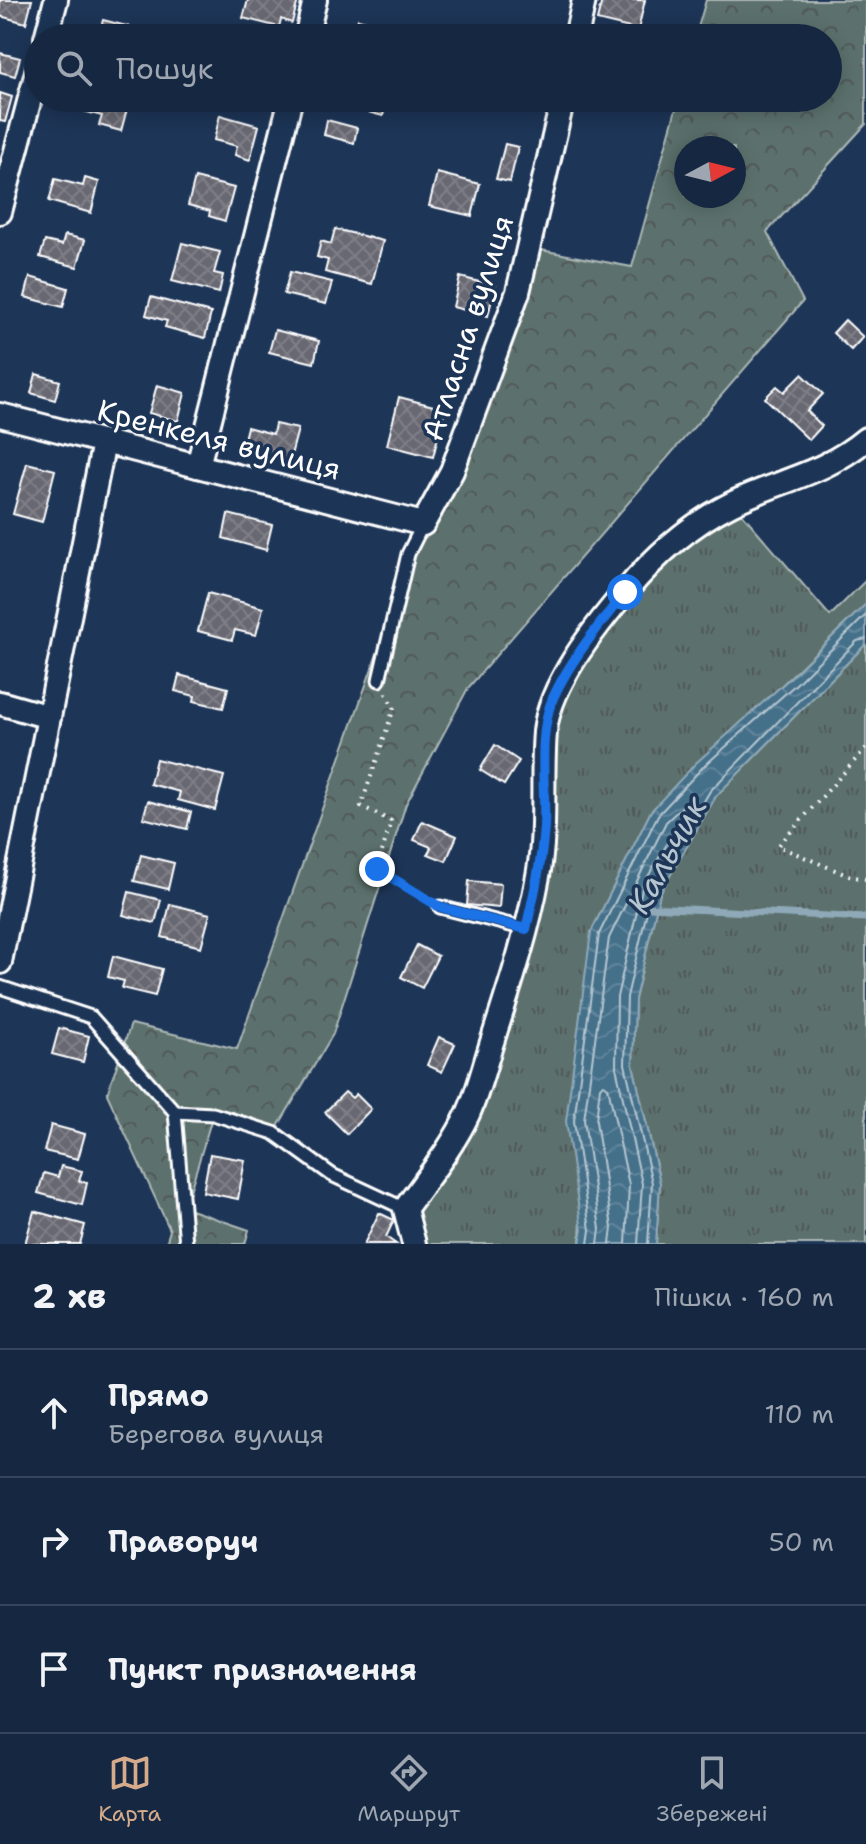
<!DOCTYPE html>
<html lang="uk">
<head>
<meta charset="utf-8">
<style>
	:root { --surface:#162841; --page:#23344c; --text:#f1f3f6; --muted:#9ea6b1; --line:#35445a; --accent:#d6ab8b }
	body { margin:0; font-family:"Shantell Sans",sans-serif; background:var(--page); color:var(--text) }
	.compass { position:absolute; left:674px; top:136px; width:72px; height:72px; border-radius:50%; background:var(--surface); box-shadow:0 4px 20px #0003; rotate:83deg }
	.stop { position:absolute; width:24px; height:24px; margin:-18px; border:6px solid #1a73e8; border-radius:50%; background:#fff }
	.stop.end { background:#1a73e8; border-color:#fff; box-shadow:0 2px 8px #0008 }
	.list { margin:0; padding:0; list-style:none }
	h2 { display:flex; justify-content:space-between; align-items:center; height:104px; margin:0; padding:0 32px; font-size:34px }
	h2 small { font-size:26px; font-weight:400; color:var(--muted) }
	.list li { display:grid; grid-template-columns:52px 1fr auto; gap:24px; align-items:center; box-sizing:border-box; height:128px; padding:0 32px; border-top:2px solid var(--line) }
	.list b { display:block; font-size:30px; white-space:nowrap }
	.list p { margin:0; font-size:26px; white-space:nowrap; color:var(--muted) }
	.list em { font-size:26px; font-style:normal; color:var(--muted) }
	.icon { flex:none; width:44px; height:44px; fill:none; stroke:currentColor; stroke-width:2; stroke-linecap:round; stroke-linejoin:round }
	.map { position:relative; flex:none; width:866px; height:1244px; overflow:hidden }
	.search { position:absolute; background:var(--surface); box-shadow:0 4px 20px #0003; left:24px; right:24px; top:24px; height:88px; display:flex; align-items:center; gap:20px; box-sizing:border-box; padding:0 28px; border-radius:44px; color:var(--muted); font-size:30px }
	.sheet { height:488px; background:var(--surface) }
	nav { display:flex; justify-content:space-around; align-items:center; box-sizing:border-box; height:112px; border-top:2px solid var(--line); background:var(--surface); font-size:22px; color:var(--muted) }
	nav a { display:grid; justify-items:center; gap:4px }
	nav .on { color:var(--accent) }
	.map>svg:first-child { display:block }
</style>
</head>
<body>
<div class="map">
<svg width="866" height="1244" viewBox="0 0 866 1244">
	<defs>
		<pattern id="grass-tufts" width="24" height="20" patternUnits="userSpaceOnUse" patternTransform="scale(2)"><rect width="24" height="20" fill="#5b716d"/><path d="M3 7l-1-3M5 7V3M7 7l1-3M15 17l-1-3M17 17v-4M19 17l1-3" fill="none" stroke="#515958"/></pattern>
		<pattern id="forest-crowns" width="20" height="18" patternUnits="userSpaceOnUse" patternTransform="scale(2)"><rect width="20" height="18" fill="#5b716d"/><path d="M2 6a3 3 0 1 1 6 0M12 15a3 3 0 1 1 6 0" fill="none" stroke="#515958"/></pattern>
		<pattern id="water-waves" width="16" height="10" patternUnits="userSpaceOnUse" patternTransform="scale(2)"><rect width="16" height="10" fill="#45708a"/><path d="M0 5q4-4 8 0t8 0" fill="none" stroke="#61859c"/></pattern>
		<pattern id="building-cross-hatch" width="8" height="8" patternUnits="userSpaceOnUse" patternTransform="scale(2)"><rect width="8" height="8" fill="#686772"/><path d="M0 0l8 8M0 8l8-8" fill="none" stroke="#7f7e87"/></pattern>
	</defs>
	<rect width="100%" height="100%" fill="#1d3557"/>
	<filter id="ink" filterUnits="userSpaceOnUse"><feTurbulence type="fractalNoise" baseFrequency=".0125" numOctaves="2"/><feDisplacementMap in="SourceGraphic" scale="16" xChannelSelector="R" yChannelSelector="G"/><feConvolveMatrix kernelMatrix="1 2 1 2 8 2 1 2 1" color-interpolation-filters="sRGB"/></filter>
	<g filter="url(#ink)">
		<g fill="url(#grass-tufts)" stroke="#adb8b6" stroke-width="2">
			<path d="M 733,503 L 830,616 L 866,580 L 866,604 L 651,811 L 591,932 L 580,1244 L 414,1244 L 405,1209 L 448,1148 L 526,929 L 545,730 L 625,592 Z"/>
			<path d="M 866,644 L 866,1244 L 656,1244 L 660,1183 L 633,1065 L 635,999 L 660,893 L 716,796 Z"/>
		</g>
		<path fill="url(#forest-crowns)" stroke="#adb8b6" stroke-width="2" fill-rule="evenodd" d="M 706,0 L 866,0 L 866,124 L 767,232 L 803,301 L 468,688 L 406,804 L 333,1034 L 274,1133 L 213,1114 L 185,1208 L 249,1230 L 245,1244 L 166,1244 L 170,1230 L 107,1094 L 131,1024 L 237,1049 L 423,524 L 530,248 L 632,267 L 679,98 L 828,98 L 828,38 L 695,38 ZM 686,148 L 734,148 L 734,196 L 686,196 Z"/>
		<path fill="url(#water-waves)" stroke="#8fa9b9" stroke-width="2" d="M 866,604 L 866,644 L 716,796 L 660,893 L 635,999 L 633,1065 L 660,1183 L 656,1244 L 580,1244 L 582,1231 L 566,1121 L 591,932 L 651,811 L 696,763 L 790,678 Z"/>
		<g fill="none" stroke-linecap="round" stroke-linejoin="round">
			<g stroke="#b5c6d0" stroke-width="2">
				<path d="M 588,1244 L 590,1230 L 574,1121 L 599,934 L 658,815 L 702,768 L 796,684 L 866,615"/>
				<path d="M 598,1244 L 600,1229 L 584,1120 L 609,938 L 666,822 L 684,805 L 687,810 L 643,885 L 617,997 L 616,1067 L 642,1184 L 638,1244"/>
				<path d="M 610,1244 L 612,1228 L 596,1121 L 600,1087 L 604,1084 L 608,1087 L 629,1185 L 626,1244"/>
				<path d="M 648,1244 L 652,1183 L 625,1064 L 627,997 L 652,890 L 710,791 L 857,641 L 866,639"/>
			</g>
			<path stroke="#8fa9b9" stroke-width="7" d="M 648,907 L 866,918"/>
		</g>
		<g fill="url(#building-cross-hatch)" stroke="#fff" stroke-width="2">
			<path d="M 0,0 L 32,0 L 26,23 L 0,16 Z"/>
			<path d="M 248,0 L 298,0 L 292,23 L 281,19 L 279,27 L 243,18 Z"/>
			<path d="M 602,0 L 645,0 L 638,30 L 597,20 Z"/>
			<path d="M 358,19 L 392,27 L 390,38 L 353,38 Z"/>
			<path d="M 103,20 L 142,30 L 140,38 L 98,38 Z"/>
			<path d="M 0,53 L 20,58 L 15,76 L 0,72 Z"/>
			<path d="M 0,93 L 12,97 L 5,122 L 0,121 Z"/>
			<path d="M 79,98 L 130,98 L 121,131 L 99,125 L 102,116 L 76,109 Z"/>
			<path d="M 351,98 L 387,98 L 383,116 L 349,107 Z"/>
			<path d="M 220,115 L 259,126 L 250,160 L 235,155 L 237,146 L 214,140 Z"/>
			<path d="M 327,120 L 357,128 L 354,143 L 324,135 Z"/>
			<path d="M 505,144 L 518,147 L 510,182 L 496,179 Z"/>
			<path d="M 437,173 L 480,184 L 472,216 L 429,206 Z"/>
			<path d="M 85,178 L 99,182 L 91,213 L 49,201 L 55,179 L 83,186 Z"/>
			<path d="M 195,178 L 234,188 L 225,221 L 209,216 L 210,211 L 188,205 Z"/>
			<path d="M 335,229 L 383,241 L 372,284 L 325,272 L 328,260 L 317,257 L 321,241 L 331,244 Z"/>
			<path d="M 65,235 L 85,240 L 77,267 L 40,257 L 45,241 L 62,245 Z"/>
			<path d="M 182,243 L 220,252 L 214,273 L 223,275 L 219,293 L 172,281 Z"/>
			<path d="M 290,272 L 332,282 L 326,304 L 284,294 Z"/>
			<path d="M 30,277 L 68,288 L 63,307 L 25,297 Z"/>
			<path d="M 460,277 L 495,286 L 488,316 L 453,307 Z"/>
			<path d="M 151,297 L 211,313 L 205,338 L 165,327 L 167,321 L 146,315 Z"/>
			<path d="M 845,320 L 863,337 L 851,350 L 833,333 Z"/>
			<path d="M 275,330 L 319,341 L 314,363 L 269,352 Z"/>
			<path d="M 36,374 L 60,381 L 55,400 L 31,393 Z"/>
			<path d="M 802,374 L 823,394 L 807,411 L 822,426 L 809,440 L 765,398 L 777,386 L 784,392 Z"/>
			<path d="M 157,385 L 185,393 L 178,421 L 149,413 Z"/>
			<path d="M 399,397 L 445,409 L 433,457 L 387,445 Z"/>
			<path d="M 275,424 L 298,429 L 290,459 L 242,447 L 247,427 L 273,434 Z"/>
			<path d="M 27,463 L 55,470 L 42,522 L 13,514 Z"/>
			<path d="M 228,514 L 272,525 L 266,550 L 223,538 Z"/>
			<path d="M 208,593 L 263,608 L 256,635 L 235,630 L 232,640 L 198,631 Z"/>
			<path d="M 179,675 L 228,688 L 223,708 L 194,701 L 195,696 L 175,691 Z"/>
			<path d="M 495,745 L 519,761 L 504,785 L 480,770 Z"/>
			<path d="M 156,759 L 224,776 L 215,810 L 178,800 L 180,792 L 150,784 Z"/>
			<path d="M 148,801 L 191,812 L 187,829 L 143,818 Z"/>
			<path d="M 422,821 L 457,836 L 446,861 L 428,854 L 431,847 L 414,840 Z"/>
			<path d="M 141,855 L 174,863 L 168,889 L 134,881 Z"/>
			<path d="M 469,881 L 501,884 L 499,908 L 467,905 Z"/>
			<path d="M 129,892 L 161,900 L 155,923 L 123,915 Z"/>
			<path d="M 170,904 L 210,914 L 201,947 L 162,937 Z"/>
			<path d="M 417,945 L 438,956 L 422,988 L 401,977 Z"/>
			<path d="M 113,956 L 162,969 L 155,996 L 122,988 L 124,981 L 108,977 Z"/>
			<path d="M 59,1028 L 89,1036 L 83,1062 L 52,1054 Z"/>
			<path d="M 439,1037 L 455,1044 L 442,1072 L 427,1065 Z"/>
			<path d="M 345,1092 L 352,1098 L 356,1094 L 371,1109 L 347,1134 L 325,1112 Z"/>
			<path d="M 51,1125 L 85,1134 L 78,1159 L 44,1151 Z"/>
			<path d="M 210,1154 L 245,1160 L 238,1199 L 203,1192 Z"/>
			<path d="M 61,1166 L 82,1171 L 79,1181 L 87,1183 L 82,1205 L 38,1193 L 44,1173 L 58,1177 Z"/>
			<path d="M 34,1211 L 85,1225 L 80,1244 L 25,1244 Z"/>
			<path d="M 379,1213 L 394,1220 L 386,1237 L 396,1244 L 364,1244 Z"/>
		</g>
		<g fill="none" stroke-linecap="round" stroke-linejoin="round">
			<g stroke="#fff" stroke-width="17">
				<g id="service">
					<path d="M 379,680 L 408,554 L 423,524"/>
					<path d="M 440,907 L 526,929"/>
					<path d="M 0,987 L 91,1017 L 175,1112 L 186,1244"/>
					<path d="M 175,1112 L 213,1114 L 274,1133 L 332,1175 L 405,1209"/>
				</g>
			</g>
			<g stroke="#fff" stroke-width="28">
				<g id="minor">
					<path d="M 46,38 L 56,0"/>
					<path d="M 306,38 L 315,0"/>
					<path d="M 576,38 L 584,0"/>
					<path d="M 0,212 L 38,68"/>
					<path d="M 0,415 L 423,524 L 452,471 L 518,292 L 563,98"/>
					<path d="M 198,466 L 291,98"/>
					<path d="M 0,703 L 49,717"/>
					<path d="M 0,962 L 104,442"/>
					<path d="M 414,1244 L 405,1209 C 427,1178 452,1148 468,1114 C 479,1090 485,1063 493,1039 C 510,986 528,931 538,876 C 547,828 541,780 545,732 C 549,685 595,627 625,592 C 655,556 689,525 731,504 C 779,480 823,475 866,439"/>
				</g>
			</g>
			<g stroke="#fff" stroke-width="4" stroke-dasharray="2 6" stroke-linecap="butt">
				<path d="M 386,693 L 394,708 L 361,806 L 391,821 L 377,869 L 428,900"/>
				<path d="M 866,748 L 778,846 L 849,876 L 866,879"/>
			</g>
			<use href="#service" stroke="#1d3557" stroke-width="11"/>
			<use href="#minor" stroke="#1d3557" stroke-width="22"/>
		</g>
	</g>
	<g fill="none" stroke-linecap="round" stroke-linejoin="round" filter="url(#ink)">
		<path stroke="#1a73e8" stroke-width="10" d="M 377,869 L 440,907 L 526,929 C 534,895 542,861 544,826 C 546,788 537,734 553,698 C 570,660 599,626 625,592"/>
	</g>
	<g text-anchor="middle" stroke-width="7" stroke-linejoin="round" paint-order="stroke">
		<g font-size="30" fill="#fff" stroke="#1d3557">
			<text transform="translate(468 328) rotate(-72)" y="10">Атласна вулиця</text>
			<text transform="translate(219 440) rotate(14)" y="10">Кренкеля вулиця</text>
		</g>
		<g font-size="32" font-style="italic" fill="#b5c6d0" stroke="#1d3557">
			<text transform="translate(667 855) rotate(-61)" y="11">Кальчик</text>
		</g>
	</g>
</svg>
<svg class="compass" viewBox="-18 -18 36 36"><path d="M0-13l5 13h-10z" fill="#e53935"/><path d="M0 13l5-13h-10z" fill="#9ea6b1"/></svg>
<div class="stop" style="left:625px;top:592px"></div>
<div class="stop end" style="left:377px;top:869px"></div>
<div class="search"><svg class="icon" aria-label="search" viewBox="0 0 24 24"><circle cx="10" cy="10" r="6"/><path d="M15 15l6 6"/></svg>Пошук</div>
</div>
<section class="sheet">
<h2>2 хв<small>Пішки · 160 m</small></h2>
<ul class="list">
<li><svg class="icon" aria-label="ahead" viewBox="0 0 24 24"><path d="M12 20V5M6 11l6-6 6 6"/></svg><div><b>Прямо</b><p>Берегова вулиця</p></div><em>110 m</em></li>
<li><svg class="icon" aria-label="right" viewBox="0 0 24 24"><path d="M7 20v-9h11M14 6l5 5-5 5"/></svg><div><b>Праворуч</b></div><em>50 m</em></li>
<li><svg class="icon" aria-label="arrive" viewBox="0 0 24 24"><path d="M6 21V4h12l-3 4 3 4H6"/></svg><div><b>Пункт призначення</b></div></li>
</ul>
</section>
<nav>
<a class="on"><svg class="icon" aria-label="map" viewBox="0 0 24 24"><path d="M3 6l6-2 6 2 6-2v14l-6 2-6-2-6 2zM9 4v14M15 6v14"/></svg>Карта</a>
<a><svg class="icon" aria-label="directions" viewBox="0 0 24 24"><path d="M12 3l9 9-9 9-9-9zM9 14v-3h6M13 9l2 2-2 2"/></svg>Маршрут</a>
<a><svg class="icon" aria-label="saved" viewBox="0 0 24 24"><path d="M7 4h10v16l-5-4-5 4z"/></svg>Збережені</a>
</nav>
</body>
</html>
